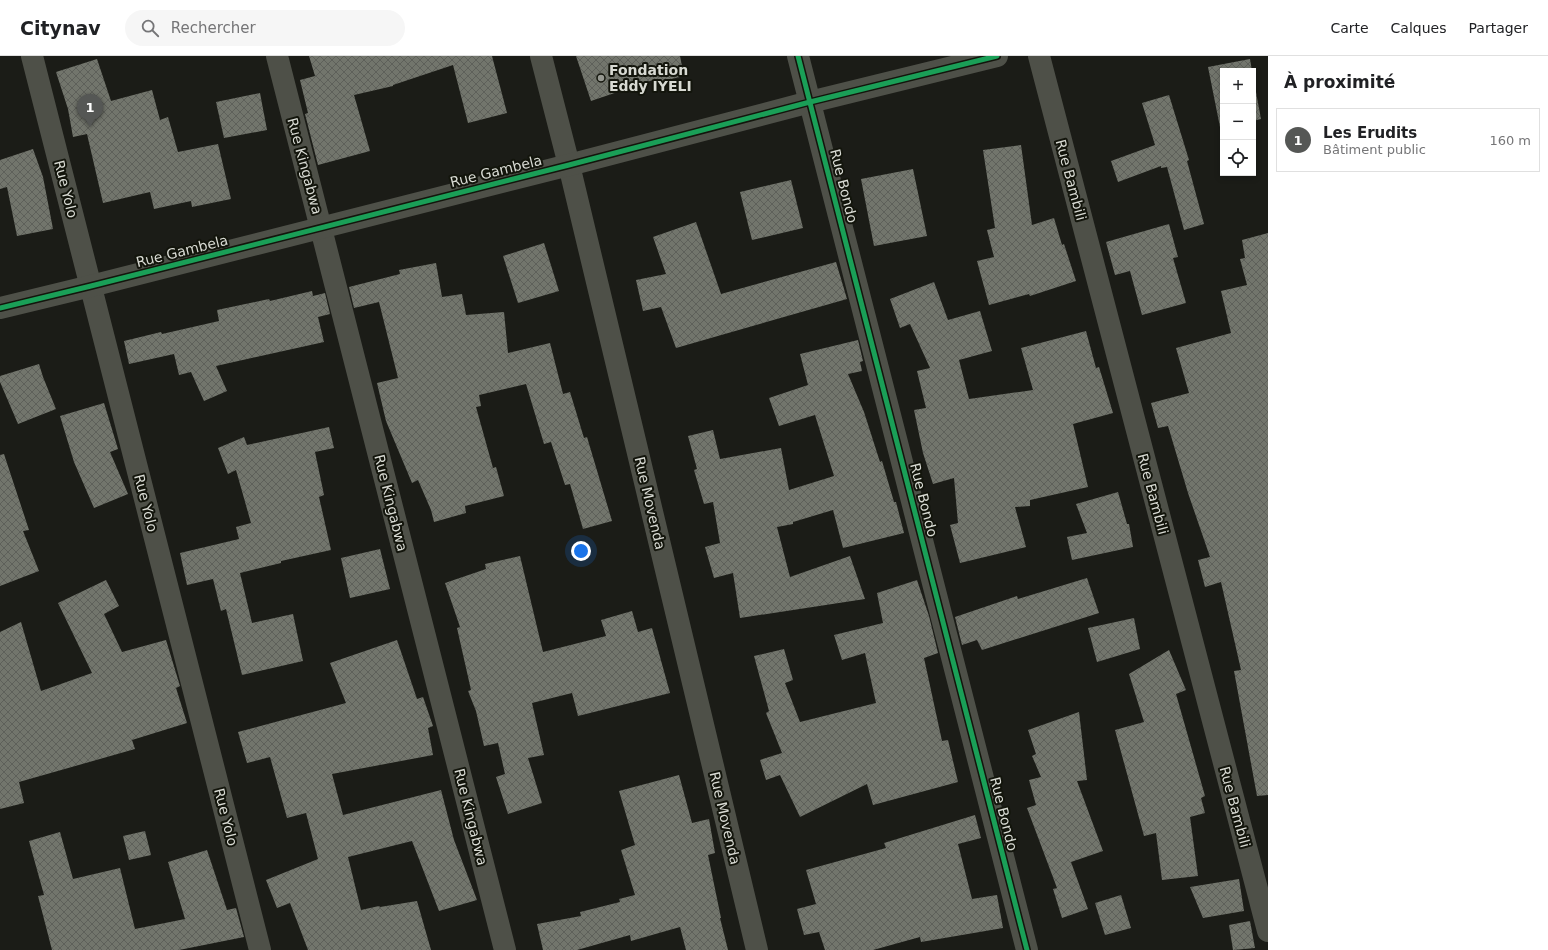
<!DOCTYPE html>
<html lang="fr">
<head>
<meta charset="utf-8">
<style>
	:root { --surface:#fff; --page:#f6f6f6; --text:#202124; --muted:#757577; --line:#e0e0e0; --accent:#555755 }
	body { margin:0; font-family:"DejaVu Sans",sans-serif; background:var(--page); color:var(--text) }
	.controls { position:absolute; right:12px; top:12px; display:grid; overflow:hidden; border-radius:0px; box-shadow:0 2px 6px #0003 }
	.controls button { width:36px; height:36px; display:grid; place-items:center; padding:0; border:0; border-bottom:1px solid var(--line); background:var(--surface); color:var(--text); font:20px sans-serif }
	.you { position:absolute; left:581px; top:495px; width:14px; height:14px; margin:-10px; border:3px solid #fff; border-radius:50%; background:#1a73e8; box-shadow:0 0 0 6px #1a73e833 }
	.badge { display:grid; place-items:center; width:26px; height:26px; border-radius:50%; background:var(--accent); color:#fff; font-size:13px; font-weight:700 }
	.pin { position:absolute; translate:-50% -33px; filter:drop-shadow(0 1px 2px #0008) }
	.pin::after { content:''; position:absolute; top:21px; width:14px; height:12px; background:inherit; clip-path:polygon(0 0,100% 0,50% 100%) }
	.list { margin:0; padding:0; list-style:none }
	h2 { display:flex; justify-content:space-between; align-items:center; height:52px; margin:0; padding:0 16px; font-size:17px }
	h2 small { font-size:13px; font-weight:400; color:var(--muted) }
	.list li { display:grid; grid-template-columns:26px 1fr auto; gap:12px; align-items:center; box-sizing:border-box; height:64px; margin:0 8px 8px; padding:0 8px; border:1px solid var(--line); border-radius:0px }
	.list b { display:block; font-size:15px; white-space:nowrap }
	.list p { margin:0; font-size:13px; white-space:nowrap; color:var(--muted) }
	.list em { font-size:13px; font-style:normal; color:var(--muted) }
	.icon { flex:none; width:22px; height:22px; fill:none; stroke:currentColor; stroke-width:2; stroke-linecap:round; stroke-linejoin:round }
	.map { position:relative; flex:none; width:1268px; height:894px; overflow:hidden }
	header { display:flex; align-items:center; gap:24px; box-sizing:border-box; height:56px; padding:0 20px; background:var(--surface); border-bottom:1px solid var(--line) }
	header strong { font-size:19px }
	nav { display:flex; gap:22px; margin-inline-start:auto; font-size:14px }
	.search { width:280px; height:36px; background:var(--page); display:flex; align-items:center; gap:10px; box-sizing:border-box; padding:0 14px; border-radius:22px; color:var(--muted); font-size:15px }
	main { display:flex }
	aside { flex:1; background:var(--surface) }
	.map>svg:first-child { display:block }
</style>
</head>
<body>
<header>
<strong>Citynav</strong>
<div class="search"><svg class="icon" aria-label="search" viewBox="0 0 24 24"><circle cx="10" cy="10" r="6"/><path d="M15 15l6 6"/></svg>Rechercher</div>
<nav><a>Carte</a><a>Calques</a><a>Partager</a></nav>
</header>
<main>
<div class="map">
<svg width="1268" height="894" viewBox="0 0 1268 894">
	<defs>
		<pattern id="building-cross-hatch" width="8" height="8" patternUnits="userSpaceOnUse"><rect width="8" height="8" fill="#72756c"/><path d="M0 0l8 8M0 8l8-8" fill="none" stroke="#5e605a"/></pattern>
	</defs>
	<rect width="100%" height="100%" fill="#1b1c17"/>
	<g fill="url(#building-cross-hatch)">
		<path d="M 309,0 L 492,0 L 507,57 L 468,67 L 453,9 L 393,29 L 393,30 L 354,39 L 370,95 L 318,109 L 305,58 L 308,57 L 300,24 L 315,20 Z"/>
		<path d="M 576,0 L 680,0 L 684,20 L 654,27 L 653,24 L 591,45 Z"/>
		<path d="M 97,3 L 111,45 L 152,34 L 160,64 L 168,61 L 178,96 L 218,88 L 231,143 L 192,151 L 191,145 L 154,153 L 150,136 L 103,147 L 87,78 L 73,81 L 68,53 L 56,16 Z"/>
		<path d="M 1250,3 L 1252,15 L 1223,15 L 1223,71 L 1220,71 L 1208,11 Z"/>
		<path d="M 1253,20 L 1261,63 L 1253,65 Z"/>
		<path d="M 260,37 L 267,74 L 224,82 L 216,46 Z"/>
		<path d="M 1169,39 L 1189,104 L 1187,105 L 1204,168 L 1184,174 L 1167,111 L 1161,112 L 1161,110 L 1118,126 L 1111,105 L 1155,89 L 1142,47 Z"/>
		<path d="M 1021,89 L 1032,169 L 1054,162 L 1062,189 L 1064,188 L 1076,225 L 1030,240 L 1029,238 L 989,249 L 977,205 L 994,201 L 987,174 L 995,172 L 983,94 Z"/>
		<path d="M 33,93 L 43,121 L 53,173 L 17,180 L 7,131 L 0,133 L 0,104 Z"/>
		<path d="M 913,113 L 927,180 L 874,190 L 861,123 Z"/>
		<path d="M 791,124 L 803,172 L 752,184 L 740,136 Z"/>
		<path d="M 696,166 L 721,238 L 836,206 L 847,243 L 676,292 L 661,251 L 643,255 L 636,224 L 666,218 L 653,181 Z"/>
		<path d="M 1169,168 L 1178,201 L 1173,202 L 1186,247 L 1142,259 L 1130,215 L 1115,219 L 1106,186 Z"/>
		<path d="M 1268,177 L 1268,739 L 1257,740 L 1234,615 L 1241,614 L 1221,526 L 1205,531 L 1198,504 L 1210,501 L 1188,437 L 1168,370 L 1158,372 L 1151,347 L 1189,337 L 1176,292 L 1231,277 L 1221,235 L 1247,229 L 1240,203 L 1245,202 L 1242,184 Z"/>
		<path d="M 544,187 L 559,235 L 518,247 L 503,200 Z"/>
		<path d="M 436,207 L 442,241 L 462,238 L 466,259 L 504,256 L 508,297 L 550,287 L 563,338 L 570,336 L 584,382 L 587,381 L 612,465 L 583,473 L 570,428 L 565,429 L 551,386 L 544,388 L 526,328 L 479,339 L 481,350 L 476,351 L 493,412 L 496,411 L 504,440 L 465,450 L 466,457 L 434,466 L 431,454 L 418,424 L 412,427 L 386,365 L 377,327 L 398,322 L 379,246 L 354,252 L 349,231 L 400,218 L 399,214 Z"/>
		<path d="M 934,226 L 948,264 L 980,255 L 992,295 L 959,304 L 969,343 L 1033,334 L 1021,292 L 1086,275 L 1096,312 L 1099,311 L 1113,357 L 1073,368 L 1088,431 L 1030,444 L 1030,450 L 1015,451 L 1026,491 L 960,507 L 950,469 L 958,467 L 954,422 L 933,428 L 923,397 L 914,354 L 926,352 L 917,315 L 930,312 L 910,268 L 900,272 L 890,243 Z"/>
		<path d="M 312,235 L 313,240 L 325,237 L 330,258 L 318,261 L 324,286 L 216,310 L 227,335 L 204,345 L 191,316 L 179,319 L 174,298 L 129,308 L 124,285 L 161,276 L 162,278 L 219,265 L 217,254 L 269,243 L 270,245 Z"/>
		<path d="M 858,284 L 863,305 L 860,306 L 862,315 L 848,318 L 864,356 L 880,406 L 882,405 L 894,446 L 896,446 L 904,477 L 843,492 L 833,454 L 793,466 L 793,468 L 777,471 L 790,521 L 850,500 L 865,543 L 740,562 L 733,517 L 714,522 L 705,491 L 720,487 L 713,446 L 704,448 L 694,414 L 697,413 L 688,380 L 713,374 L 720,403 L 781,392 L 789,434 L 834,420 L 815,359 L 779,370 L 769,342 L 808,329 L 800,298 Z"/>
		<path d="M 39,308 L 43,321 L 56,353 L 18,368 L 0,326 L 0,320 Z"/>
		<path d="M 104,347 L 118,393 L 110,396 L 128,438 L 94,452 L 74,406 L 60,360 Z"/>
		<path d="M 329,371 L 334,392 L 315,396 L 324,439 L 319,441 L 331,494 L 281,505 L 281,507 L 240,517 L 252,567 L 293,558 L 303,605 L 242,619 L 226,553 L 221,555 L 213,523 L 187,529 L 180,497 L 239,483 L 236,471 L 251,467 L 236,414 L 228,418 L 218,392 L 244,381 L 247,389 Z"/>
		<path d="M 4,398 L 29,474 L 23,475 L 39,515 L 0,530 L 0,399 Z"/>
		<path d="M 1118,436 L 1127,468 L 1129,468 L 1133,491 L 1072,504 L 1067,481 L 1087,477 L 1076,448 Z"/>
		<path d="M 380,493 L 390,533 L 350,542 L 341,502 Z"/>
		<path d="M 520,500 L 543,596 L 606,580 L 601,564 L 632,555 L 638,576 L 652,572 L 670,637 L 578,660 L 572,637 L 532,647 L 544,699 L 528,702 L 542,747 L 508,758 L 496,721 L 505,718 L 498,687 L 484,690 L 476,655 L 468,635 L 471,634 L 457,572 L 460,571 L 445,527 L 486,513 L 485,508 Z"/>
		<path d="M 1087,522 L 1099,557 L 982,594 L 977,584 L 962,589 L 955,561 L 1017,540 L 1018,543 Z"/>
		<path d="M 106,524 L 119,550 L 104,558 L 122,596 L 166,584 L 180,630 L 176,632 L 187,667 L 132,684 L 135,693 L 19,726 L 24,747 L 0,753 L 0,576 L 21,566 L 41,635 L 92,617 L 58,547 Z"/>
		<path d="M 917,524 L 929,560 L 938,597 L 924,602 L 942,685 L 948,684 L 958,726 L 873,749 L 867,728 L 800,761 L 780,719 L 766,724 L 760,704 L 782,697 L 766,657 L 769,655 L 754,600 L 784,593 L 793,624 L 785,627 L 800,666 L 876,647 L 865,597 L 842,604 L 834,579 L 883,567 L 877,537 Z"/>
		<path d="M 1134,562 L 1140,593 L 1097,606 L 1088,572 Z"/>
		<path d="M 397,584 L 417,643 L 423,641 L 433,670 L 428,672 L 433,699 L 332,718 L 343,759 L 441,734 L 454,784 L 477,844 L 439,855 L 412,785 L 348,801 L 361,854 L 379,850 L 380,851 L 417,845 L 431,894 L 308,894 L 290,847 L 277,852 L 266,824 L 318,803 L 306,757 L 287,762 L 270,701 L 247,707 L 238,676 L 346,647 L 330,607 Z"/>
		<path d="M 1169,594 L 1186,634 L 1176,638 L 1205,740 L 1201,742 L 1205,757 L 1190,761 L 1198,820 L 1162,824 L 1156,777 L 1144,780 L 1115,674 L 1144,666 L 1129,618 Z"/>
		<path d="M 1079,656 L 1087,724 L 1077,725 L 1103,795 L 1071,806 L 1088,853 L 1062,862 L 1053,833 L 1057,832 L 1027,752 L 1036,749 L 1029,724 L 1041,721 L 1032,700 L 1036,698 L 1028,674 Z"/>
		<path d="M 679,719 L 692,767 L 709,763 L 715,797 L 708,799 L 721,862 L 720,862 L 728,894 L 686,894 L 680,871 L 631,885 L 630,879 L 577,894 L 543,894 L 537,868 L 581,860 L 580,856 L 620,846 L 619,843 L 635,839 L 621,794 L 635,789 L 619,735 Z"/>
		<path d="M 975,759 L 981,782 L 958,788 L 972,843 L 997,839 L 1003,872 L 921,886 L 920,881 L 873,894 L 825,894 L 819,876 L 804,879 L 797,853 L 816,848 L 806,814 L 886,792 L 884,787 Z"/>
		<path d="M 145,775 L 151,799 L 129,804 L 123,780 Z"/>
		<path d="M 60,776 L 73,823 L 120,812 L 135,873 L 185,863 L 168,806 L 207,794 L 227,854 L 236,852 L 244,881 L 179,894 L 52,894 L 38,840 L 44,839 L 29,785 Z"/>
		<path d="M 1239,823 L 1244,855 L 1203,862 L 1190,831 Z"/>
		<path d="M 1121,839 L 1131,872 L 1105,879 L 1095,847 Z"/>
		<path d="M 1250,865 L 1255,892 L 1233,894 L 1229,869 Z"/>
	</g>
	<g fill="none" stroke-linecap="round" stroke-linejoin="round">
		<g stroke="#4e5048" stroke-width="22">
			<path d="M 32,0 L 260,894"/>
			<path d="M 277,0 L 505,894"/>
			<path d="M 541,0 L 569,109 L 757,894"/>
			<path d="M 798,0 L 1027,894"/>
			<path d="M 1039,0 L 1268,875"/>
			<path d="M 0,252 L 91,230 L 569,109 L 810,46 L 997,0"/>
		</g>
		<g stroke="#13150c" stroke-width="8">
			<g id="cycleway">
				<path d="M 798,0 L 1027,894"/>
				<path d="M 0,252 L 91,230 L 569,109 L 810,46 L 997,0"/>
			</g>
		</g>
		<use href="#cycleway" stroke="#1a9f57" stroke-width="5"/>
	</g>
	<circle fill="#969891" stroke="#13150c" stroke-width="1.5" cx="601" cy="22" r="4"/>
	<g text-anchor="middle" stroke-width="4" stroke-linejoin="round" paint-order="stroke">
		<g font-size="14" font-weight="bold" fill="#d8dad3" stroke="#13150c" text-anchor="start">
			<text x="609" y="19">Fondation<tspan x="609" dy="16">Eddy IYELI</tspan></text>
		</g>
		<g font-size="14" fill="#d8dad3" stroke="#13150c">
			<text transform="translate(305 110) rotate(75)" y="5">Rue Kingabwa</text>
			<text transform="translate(496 115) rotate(-14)" y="5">Rue Gambela</text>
			<text transform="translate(1071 124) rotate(75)" y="5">Rue Bambili</text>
			<text transform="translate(844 130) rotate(76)" y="5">Rue Bondo</text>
			<text transform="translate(66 133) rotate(76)" y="5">Rue Yolo</text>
			<text transform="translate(182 195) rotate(-14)" y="5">Rue Gambela</text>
			<text transform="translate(1153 438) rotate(75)" y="5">Rue Bambili</text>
			<text transform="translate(924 444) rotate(76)" y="5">Rue Bondo</text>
			<text transform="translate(146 447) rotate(76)" y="5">Rue Yolo</text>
			<text transform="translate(391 447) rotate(76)" y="5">Rue Kingabwa</text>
			<text transform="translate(650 447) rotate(77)" y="5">Rue Movenda</text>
			<text transform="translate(1235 751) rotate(75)" y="5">Rue Bambili</text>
			<text transform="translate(1004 758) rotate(76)" y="5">Rue Bondo</text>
			<text transform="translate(226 761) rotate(76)" y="5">Rue Yolo</text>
			<text transform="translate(471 761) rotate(76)" y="5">Rue Kingabwa</text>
			<text transform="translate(725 762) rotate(77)" y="5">Rue Movenda</text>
		</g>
	</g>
</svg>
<div class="controls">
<button>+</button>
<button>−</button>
<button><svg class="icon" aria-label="locate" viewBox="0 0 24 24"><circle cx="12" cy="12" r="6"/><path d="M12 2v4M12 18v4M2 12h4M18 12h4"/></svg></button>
</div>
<div class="you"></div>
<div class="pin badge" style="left:90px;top:71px">1</div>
</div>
<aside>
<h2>À proximité<small></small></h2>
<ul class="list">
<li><span class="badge">1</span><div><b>Les Erudits</b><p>Bâtiment public</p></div><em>160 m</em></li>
</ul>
</aside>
</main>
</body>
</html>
